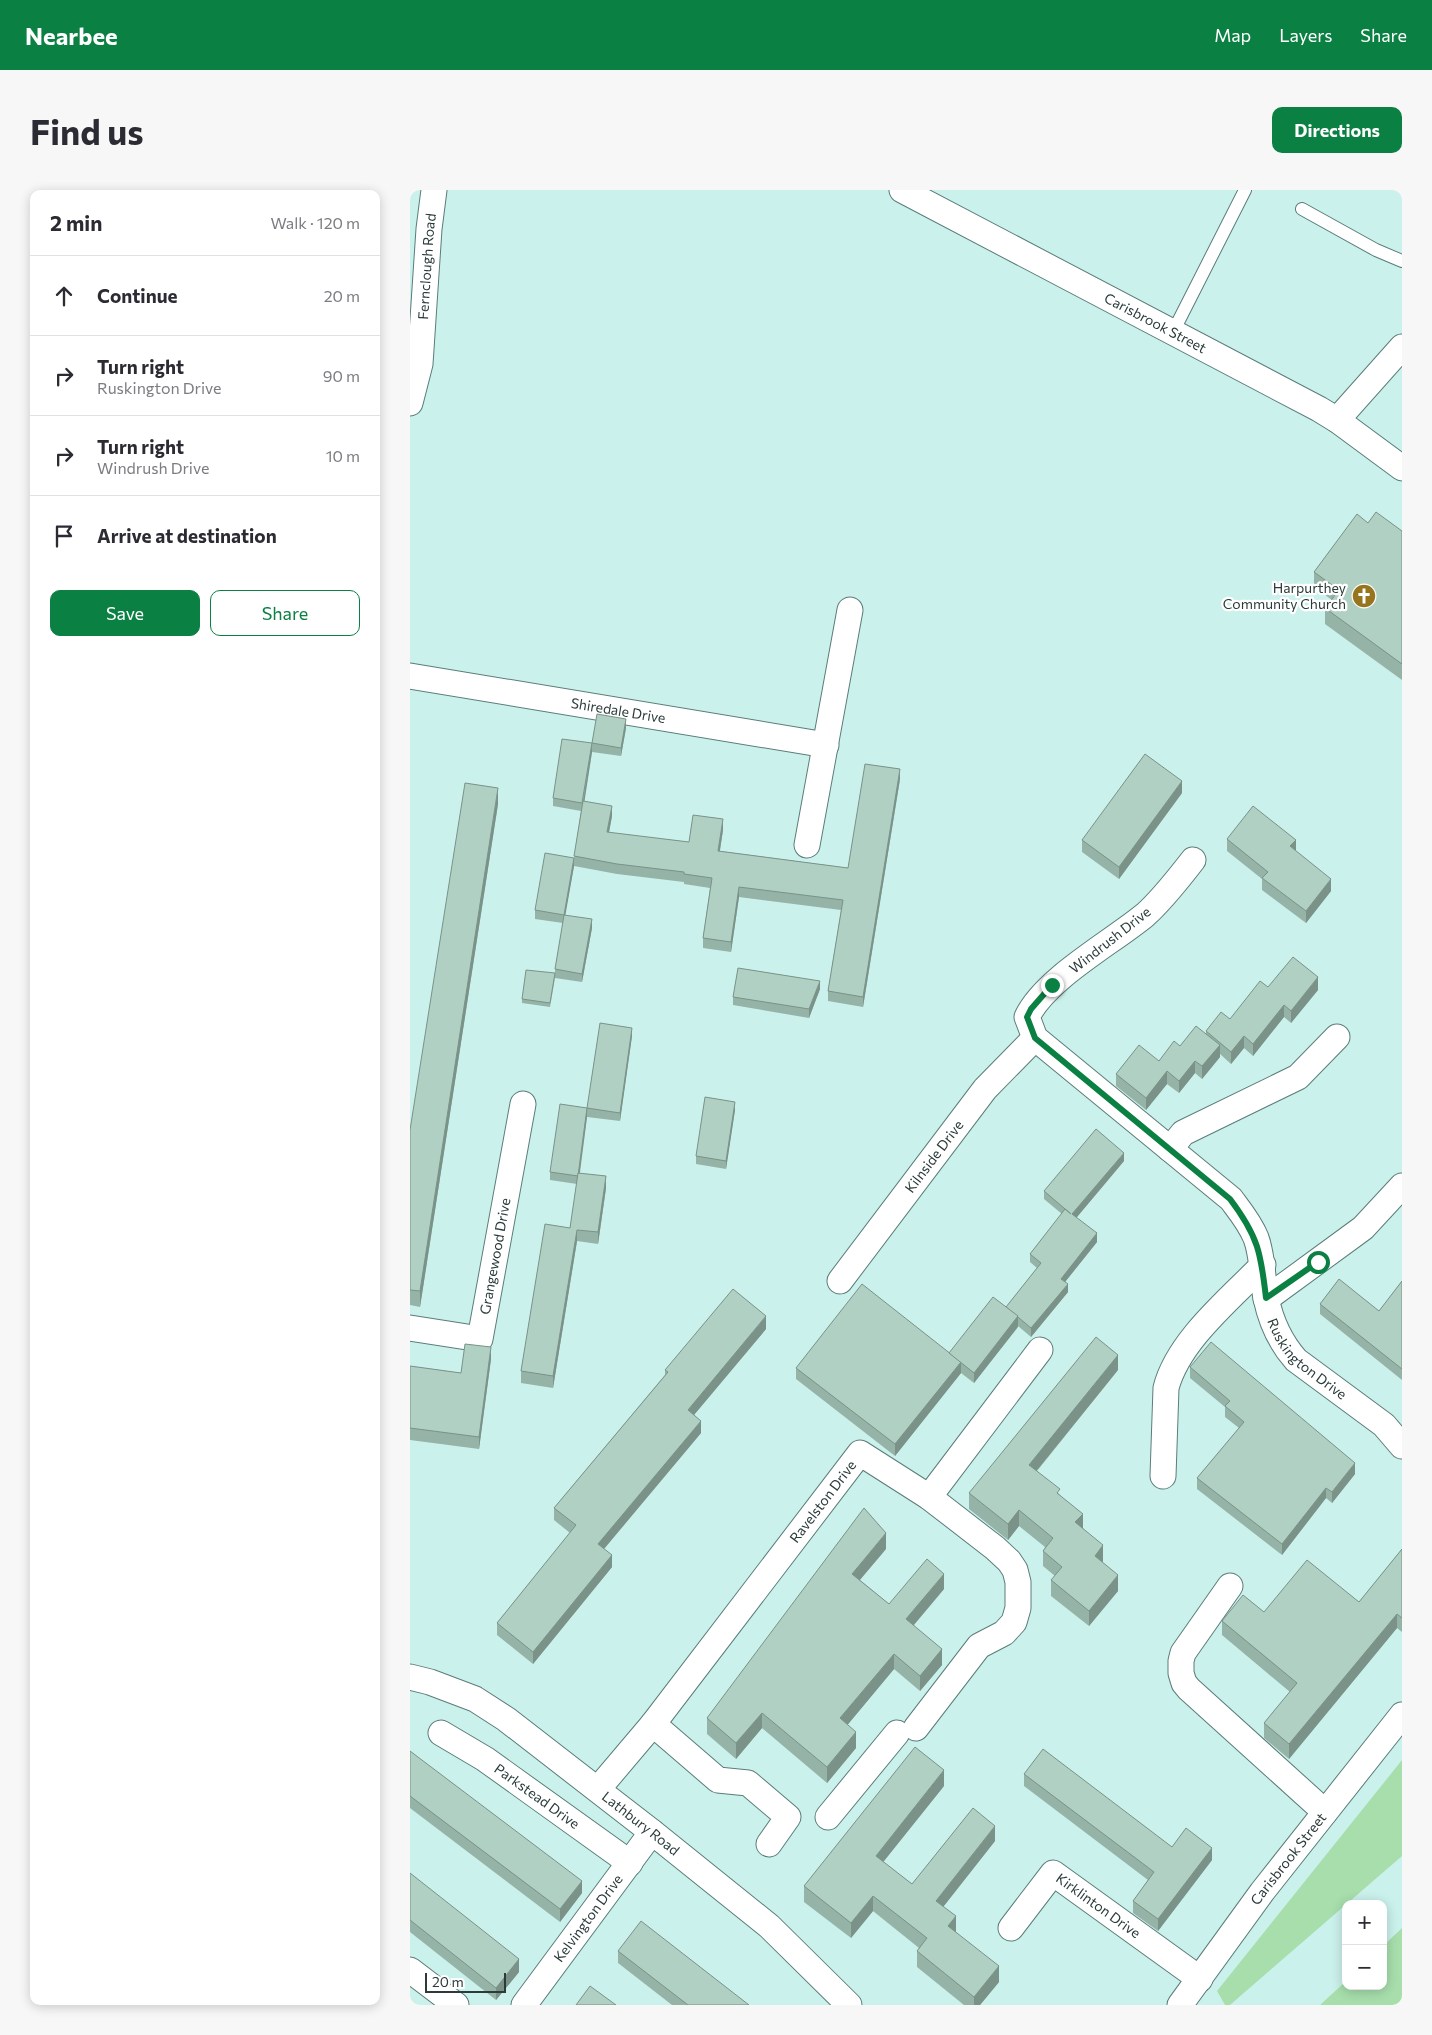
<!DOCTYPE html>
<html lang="en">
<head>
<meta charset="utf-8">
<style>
	:root { --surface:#fff; --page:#f7f7f7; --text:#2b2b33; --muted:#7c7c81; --line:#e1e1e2; --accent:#0b8043 }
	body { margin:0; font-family:Commissioner,sans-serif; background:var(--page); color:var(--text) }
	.controls { position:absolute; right:15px; bottom:15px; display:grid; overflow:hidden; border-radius:10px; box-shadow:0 2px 12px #0003 }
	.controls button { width:45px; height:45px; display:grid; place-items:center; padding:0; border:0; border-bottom:1px solid var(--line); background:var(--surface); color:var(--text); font:25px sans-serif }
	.scale { position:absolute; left:15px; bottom:12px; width:81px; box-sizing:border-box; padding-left:5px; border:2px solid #2b3b39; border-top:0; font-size:14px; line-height:18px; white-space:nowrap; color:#2b3b39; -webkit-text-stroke:4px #fff; paint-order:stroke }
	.stop { position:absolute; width:15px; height:15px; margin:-11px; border:4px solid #0b8043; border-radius:50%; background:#fff }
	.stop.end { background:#0b8043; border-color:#fff; box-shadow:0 1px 5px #0008 }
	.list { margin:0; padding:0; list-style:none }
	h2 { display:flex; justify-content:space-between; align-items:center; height:65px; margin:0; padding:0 20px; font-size:21px }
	h2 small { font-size:16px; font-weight:400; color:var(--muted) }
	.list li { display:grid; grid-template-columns:32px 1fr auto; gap:15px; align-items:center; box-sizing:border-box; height:80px; padding:0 20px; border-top:1px solid var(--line) }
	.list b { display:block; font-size:19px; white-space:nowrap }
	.list p { margin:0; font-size:16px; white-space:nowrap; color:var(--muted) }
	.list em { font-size:16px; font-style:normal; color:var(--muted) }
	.actions { display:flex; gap:10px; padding:15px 20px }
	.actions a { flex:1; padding:11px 0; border:1px solid var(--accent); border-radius:10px; text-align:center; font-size:18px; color:var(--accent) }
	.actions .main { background:var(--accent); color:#fff }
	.icon { flex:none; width:28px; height:28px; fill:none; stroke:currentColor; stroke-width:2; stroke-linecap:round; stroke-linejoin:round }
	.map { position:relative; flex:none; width:992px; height:1815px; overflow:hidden; border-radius:10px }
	header { display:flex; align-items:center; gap:30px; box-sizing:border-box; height:70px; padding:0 25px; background:var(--accent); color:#fff }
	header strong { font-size:24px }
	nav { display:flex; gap:28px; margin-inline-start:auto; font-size:18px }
	.intro { display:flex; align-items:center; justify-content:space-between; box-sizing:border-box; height:120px; padding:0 30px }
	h1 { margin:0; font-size:35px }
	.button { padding:12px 22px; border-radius:10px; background:var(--accent); color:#fff; font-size:18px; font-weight:700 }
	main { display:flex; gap:30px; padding:0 30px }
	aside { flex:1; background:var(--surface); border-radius:10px; box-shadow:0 2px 12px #0003 }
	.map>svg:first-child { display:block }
</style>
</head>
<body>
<header>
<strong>Nearbee</strong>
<nav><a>Map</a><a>Layers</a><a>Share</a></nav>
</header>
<div class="intro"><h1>Find us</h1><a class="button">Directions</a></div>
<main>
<aside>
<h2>2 min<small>Walk · 120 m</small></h2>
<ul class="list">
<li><svg class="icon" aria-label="ahead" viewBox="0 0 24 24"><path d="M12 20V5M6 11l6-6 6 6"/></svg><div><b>Continue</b></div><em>20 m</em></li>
<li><svg class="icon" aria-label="right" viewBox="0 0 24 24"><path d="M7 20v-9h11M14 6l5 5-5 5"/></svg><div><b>Turn right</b><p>Ruskington Drive</p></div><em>90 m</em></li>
<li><svg class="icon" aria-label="right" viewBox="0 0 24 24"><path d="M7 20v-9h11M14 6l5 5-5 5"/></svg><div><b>Turn right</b><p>Windrush Drive</p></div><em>10 m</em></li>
<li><svg class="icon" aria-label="arrive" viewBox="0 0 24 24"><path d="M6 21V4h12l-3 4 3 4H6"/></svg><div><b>Arrive at destination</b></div></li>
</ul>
<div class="actions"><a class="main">Save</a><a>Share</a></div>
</aside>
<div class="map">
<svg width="992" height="1815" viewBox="0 0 992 1815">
	<rect width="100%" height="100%" fill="#cbf1ed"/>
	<g fill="#a7deac">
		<path d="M 992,1570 L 992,1666 L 820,1815 L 815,1815 L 807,1801 Z"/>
		<path d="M 992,1738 L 992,1815 L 910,1815 L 936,1791 L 936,1796 L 973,1796 L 973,1756 Z"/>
	</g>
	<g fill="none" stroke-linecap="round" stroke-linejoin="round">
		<g stroke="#5a7d7a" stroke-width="14">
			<g id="lane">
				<path d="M 892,19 L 966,60 L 992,71"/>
				<path d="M 763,142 L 835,0"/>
			</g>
		</g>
		<g stroke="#5a7d7a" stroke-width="27">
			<g id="street">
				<path id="s1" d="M 492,0 L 909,219 L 927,230 L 992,278"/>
				<path id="s2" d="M 0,213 L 10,174 L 19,39 L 24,0"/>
				<path d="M 927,230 L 992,157"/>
				<path id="s3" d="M 0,486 L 416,555"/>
				<path d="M 397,655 L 440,420"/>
				<path id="s4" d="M 783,670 C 768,689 753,709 735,725 C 701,753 635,789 617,827 L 625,848 L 821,1009 C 830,1021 840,1033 846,1048 C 853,1067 852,1088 856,1108 C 861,1132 870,1152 886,1170 L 974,1235 L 992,1256"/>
				<path d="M 760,959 L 773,943 L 888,887 L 927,847"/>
				<path id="s5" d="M 430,1091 L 575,899 L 625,848"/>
				<path d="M 856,1109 L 953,1038 L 992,996"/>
				<path id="s6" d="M 0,1138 L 70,1149 L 113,914"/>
				<path d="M 753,1286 L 756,1198 C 768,1151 820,1109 853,1075"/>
				<path d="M 519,1307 L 630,1160"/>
				<path d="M 820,1396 L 773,1463 L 771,1471 L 771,1483 L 774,1493 L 779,1499 L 915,1622"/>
				<path id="s7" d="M 0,1487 L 20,1492 L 65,1509 L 96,1529 L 242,1642 L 359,1736 L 439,1815"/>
				<path d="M 243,1534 L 308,1590 L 338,1593 L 378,1627 L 359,1654"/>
				<path id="s8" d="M 31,1543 L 75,1569 L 220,1673"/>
				<path id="s9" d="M 188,1599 L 243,1534 L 450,1263 L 519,1307 L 585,1358 L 599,1371 L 605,1380 L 608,1392 L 608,1418 L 604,1432 L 594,1443 L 569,1456 L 506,1538"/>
				<path d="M 418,1627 L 487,1543"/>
				<path id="s10" d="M 601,1738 L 643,1683 L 790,1789"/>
				<path d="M 0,1780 L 46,1815"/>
				<path id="s11" d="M 114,1815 L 242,1642"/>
				<path id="s12" d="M 770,1815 L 852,1702 L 992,1525"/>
			</g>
		</g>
		<use href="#lane" stroke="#fff" stroke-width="12"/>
		<use href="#street" stroke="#fff" stroke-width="25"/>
	</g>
	<g fill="#96b3a7">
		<path d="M 958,333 L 992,341 L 992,490 L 915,434 L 915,418 L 922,410 L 904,397 L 904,382 Z"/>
		<path d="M 216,538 L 211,566 L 182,562 L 174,611 L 202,626 L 199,643 L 279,652 L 313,640 L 310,661 L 438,678 L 490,589 L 453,817 L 418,811 L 418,801 L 431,720 L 329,707 L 321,762 L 293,758 L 293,748 L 300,698 L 274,694 L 274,692 L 207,684 L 164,676 L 155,725 L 182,738 L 172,792 L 145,788 L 140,817 L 112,813 L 112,809 L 145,783 L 145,779 L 153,733 L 125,729 L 125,720 L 164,668 L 171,621 L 143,616 L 143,608 L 182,553 Z"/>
		<path d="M 772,603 L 709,689 L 672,662 L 672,650 Z"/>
		<path d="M 88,614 L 10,1117 L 0,1115 L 0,940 Z"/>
		<path d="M 817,649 L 886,661 L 921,701 L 896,733 L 852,700 L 852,689 L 817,661 Z"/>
		<path d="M 858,797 L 908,800 L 881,833 L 874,827 L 843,866 L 834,858 L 821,874 L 810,864 L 810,867 L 792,889 L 785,883 L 769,903 L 757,894 L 736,920 L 706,896 L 706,884 L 749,871 L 770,856 L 796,844 L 796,841 L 820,829 Z"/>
		<path d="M 410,799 L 399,828 L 323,815 L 323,807 Z"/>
		<path d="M 222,846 L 210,931 L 177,927 L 170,983 L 196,998 L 188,1054 L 167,1051 L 143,1198 L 111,1193 L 111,1181 L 160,1038 L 167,994 L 140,990 L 140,982 L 177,918 Z"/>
		<path d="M 325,920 L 316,979 L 286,974 L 286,966 Z"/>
		<path d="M 714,971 L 666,1028 L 687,1052 L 655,1092 L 658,1102 L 621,1147 L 608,1136 L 564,1193 L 551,1183 L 485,1266 L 386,1189 L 386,1178 L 539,1163 L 596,1117 L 627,1078 L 620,1072 L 620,1064 L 652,1024 L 634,1009 L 634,1001 Z"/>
		<path d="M 992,1091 L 992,1190 L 910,1124 L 910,1114 L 969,1121 Z"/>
		<path d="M 356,1139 L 284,1225 L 291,1243 L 194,1359 L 202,1377 L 123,1474 L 87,1445 L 87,1433 L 160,1343 L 144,1330 L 144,1318 L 255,1185 L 255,1180 Z"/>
		<path d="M 81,1169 L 69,1259 L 0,1250 L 0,1176 L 51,1183 Z"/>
		<path d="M 780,1177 L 945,1284 L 922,1313 L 916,1308 L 872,1365 L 787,1299 L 787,1288 L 829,1238 L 815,1227 L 815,1217 L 780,1188 Z"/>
		<path d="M 708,1180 L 627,1281 L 650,1305 L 673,1338 L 693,1371 L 692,1372 L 708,1401 L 679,1436 L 641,1406 L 641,1390 L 645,1386 L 633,1376 L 633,1361 L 635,1357 L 609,1336 L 598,1350 L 559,1319 L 559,1303 Z"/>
		<path d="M 476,1359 L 450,1390 L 479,1414 L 534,1399 L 504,1435 L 532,1475 L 510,1501 L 484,1479 L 437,1535 L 446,1558 L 417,1593 L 352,1538 L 326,1569 L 297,1544 L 297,1528 Z"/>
		<path d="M 992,1359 L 992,1442 L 987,1438 L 879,1569 L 854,1548 L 854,1533 L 880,1502 L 812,1445 L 812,1431 L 854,1422 L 949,1412 Z"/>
		<path d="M 0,1561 L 172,1703 L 150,1732 L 0,1618 Z"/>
		<path d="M 614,1584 L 762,1657 L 802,1670 L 748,1741 L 723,1723 L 723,1711 L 738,1690 L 614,1596 Z"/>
		<path d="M 534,1596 L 473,1672 L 502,1694 L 585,1651 L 533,1717 L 545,1742 L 589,1792 L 570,1815 L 554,1815 L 507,1777 L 507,1761 L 509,1758 L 463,1721 L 441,1748 L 394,1712 L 394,1696 Z"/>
		<path d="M 0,1683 L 109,1782 L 86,1810 L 0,1742 Z"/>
		<path d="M 208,1761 L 339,1815 L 262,1815 L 208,1773 Z"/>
	</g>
	<g fill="#7a9288">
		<path d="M 216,529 L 216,538 L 211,566 L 211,558 Z"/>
		<path d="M 182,553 L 182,562 L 173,621 L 173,613 Z"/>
		<path d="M 490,579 L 490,589 L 453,817 L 453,807 Z"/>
		<path d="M 772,591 L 772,603 L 709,689 L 709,677 Z"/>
		<path d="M 88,598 L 88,614 L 10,1117 L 10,1101 Z"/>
		<path d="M 202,616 L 202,626 L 197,652 L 197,642 Z"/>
		<path d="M 313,629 L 313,640 L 308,671 L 308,661 Z"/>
		<path d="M 886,650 L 886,662 L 880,656 Z"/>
		<path d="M 164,668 L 164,676 L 154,733 L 154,725 Z"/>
		<path d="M 921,689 L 921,701 L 896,733 L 896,721 Z"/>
		<path d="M 329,697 L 329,707 L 321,762 L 321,752 Z"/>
		<path d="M 182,729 L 182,738 L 172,792 L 172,784 Z"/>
		<path d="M 908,787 L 908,800 L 881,833 L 881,821 Z"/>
		<path d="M 410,791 L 410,799 L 399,828 L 399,819 Z"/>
		<path d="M 874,815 L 874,827 L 843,866 L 843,854 Z"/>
		<path d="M 222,838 L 222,846 L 210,931 L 210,923 Z"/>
		<path d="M 834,846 L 834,858 L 821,874 L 821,862 Z"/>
		<path d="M 810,855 L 810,867 L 792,889 L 792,876 Z"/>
		<path d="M 785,871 L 785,883 L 769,903 L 769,891 Z"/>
		<path d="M 757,881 L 757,894 L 736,920 L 736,908 Z"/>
		<path d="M 325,912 L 325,920 L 316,979 L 316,971 Z"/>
		<path d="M 177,918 L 177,927 L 168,994 L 168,986 Z"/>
		<path d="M 714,963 L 714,971 L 662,1033 L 662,1024 Z"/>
		<path d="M 196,986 L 196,998 L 188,1054 L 188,1042 Z"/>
		<path d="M 167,1040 L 167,1051 L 143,1198 L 143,1186 Z"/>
		<path d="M 687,1043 L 687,1052 L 651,1097 L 651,1089 Z"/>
		<path d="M 658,1094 L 658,1102 L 621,1147 L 621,1138 Z"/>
		<path d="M 356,1126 L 356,1139 L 278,1232 L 278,1220 Z"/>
		<path d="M 608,1126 L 608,1137 L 564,1193 L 564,1183 Z"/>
		<path d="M 81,1157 L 81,1169 L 69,1259 L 69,1247 Z"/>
		<path d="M 708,1165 L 708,1180 L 619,1290 L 619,1275 Z"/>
		<path d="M 551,1172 L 551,1183 L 485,1266 L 485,1254 Z"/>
		<path d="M 291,1231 L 291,1243 L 188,1366 L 188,1354 Z"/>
		<path d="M 945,1273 L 945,1284 L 922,1313 L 922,1302 Z"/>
		<path d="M 916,1298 L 916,1308 L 872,1365 L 872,1354 Z"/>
		<path d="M 609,1320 L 609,1336 L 598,1350 L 598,1334 Z"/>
		<path d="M 673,1324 L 673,1339 L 665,1332 Z"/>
		<path d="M 476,1343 L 476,1359 L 442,1399 L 442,1384 Z"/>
		<path d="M 693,1355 L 693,1371 L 685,1382 L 685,1366 Z"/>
		<path d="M 202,1365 L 202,1377 L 123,1474 L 123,1462 Z"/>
		<path d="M 534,1384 L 534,1399 L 496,1444 L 496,1429 Z"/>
		<path d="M 708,1385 L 708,1401 L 679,1436 L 679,1421 Z"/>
		<path d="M 987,1424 L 987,1438 L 879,1569 L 879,1554 Z"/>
		<path d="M 532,1459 L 532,1475 L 510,1501 L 510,1486 Z"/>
		<path d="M 484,1464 L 484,1479 L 430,1544 L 430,1528 Z"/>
		<path d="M 352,1523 L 352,1538 L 326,1569 L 326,1553 Z"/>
		<path d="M 446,1542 L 446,1558 L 417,1593 L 417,1577 Z"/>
		<path d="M 534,1580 L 534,1596 L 466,1681 L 466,1666 Z"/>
		<path d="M 585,1636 L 585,1651 L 526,1726 L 526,1711 Z"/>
		<path d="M 802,1658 L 802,1670 L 748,1741 L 748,1729 Z"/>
		<path d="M 172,1691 L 172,1703 L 150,1732 L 150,1719 Z"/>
		<path d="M 463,1706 L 463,1721 L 441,1748 L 441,1733 Z"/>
		<path d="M 546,1726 L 546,1742 L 538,1752 L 538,1736 Z"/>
		<path d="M 109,1769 L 109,1782 L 86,1810 L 86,1798 Z"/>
		<path d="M 589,1776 L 589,1792 L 570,1815 L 564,1815 L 564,1807 Z"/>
	</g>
	<g fill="#afd0c2" stroke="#7a9288">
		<path d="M 966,322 L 992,341 L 992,474 L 915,418 L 929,400 L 904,382 L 947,324 L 958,333 Z"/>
		<path d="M 187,524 L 216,529 L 211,558 L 182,553 Z"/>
		<path d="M 152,549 L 182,553 L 172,613 L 143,608 Z"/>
		<path d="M 735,564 L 772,591 L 709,677 L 672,650 Z"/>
		<path d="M 455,574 L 490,579 L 453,807 L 418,801 L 433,710 L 329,697 L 321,752 L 293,748 L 302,688 L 274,684 L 274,682 L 207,674 L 164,666 L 173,611 L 202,616 L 197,642 L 279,652 L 283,625 L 313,629 L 308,661 L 438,678 Z"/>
		<path d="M 55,593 L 88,598 L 10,1101 L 0,1100 L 0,940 Z"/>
		<path d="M 843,616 L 886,650 L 880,656 L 921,689 L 896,721 L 852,688 L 858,682 L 817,649 Z"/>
		<path d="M 135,663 L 164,668 L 154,725 L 125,720 Z"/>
		<path d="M 154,725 L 182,729 L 172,784 L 145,779 Z"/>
		<path d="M 883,767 L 908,787 L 881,821 L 874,815 L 843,854 L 834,846 L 821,862 L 796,841 L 811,822 L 820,829 L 850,791 L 858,797 Z"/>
		<path d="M 328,778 L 410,791 L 399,819 L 323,807 Z"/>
		<path d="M 116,780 L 145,783 L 140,813 L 112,809 Z"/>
		<path d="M 190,833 L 222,838 L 210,923 L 177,918 Z"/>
		<path d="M 786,836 L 810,855 L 792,876 L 785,871 L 769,891 L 757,881 L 736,908 L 706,884 L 729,855 L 749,871 L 764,851 L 770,856 Z"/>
		<path d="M 295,907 L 325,912 L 316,971 L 286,966 Z"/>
		<path d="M 150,914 L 177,918 L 168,986 L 140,982 Z"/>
		<path d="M 686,939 L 714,963 L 662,1024 L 687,1043 L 651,1089 L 658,1094 L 621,1138 L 596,1117 L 631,1073 L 620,1064 L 655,1019 L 661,1024 L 634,1001 Z"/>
		<path d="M 168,983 L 196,986 L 188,1042 L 167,1040 L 143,1186 L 111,1181 L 135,1034 L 160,1038 Z"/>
		<path d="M 929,1089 L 969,1121 L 992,1091 L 992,1179 L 910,1114 Z"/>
		<path d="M 452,1094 L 551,1172 L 485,1254 L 386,1178 Z"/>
		<path d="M 323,1099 L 356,1126 L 278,1220 L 291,1231 L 188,1354 L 202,1365 L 123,1462 L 87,1433 L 166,1335 L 144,1318 L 258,1182 L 255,1180 Z"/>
		<path d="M 583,1107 L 608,1126 L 564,1183 L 539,1163 Z"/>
		<path d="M 686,1147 L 708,1165 L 619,1275 L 650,1299 L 647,1303 L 673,1324 L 665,1332 L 693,1355 L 685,1366 L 708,1385 L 679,1421 L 641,1390 L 652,1377 L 633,1361 L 643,1348 L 609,1320 L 598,1334 L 559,1303 Z"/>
		<path d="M 801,1152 L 945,1273 L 922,1302 L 916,1298 L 872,1354 L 787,1288 L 834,1232 L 815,1216 L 820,1211 L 780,1177 Z"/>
		<path d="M 55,1154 L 81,1157 L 69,1247 L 0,1238 L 0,1176 L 51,1183 Z"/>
		<path d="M 454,1318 L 476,1343 L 442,1384 L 479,1414 L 517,1369 L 534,1384 L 496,1429 L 532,1459 L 510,1486 L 484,1464 L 430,1528 L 446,1542 L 417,1577 L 352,1523 L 326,1553 L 297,1528 Z"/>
		<path d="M 992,1359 L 992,1428 L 987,1424 L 879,1554 L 854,1533 L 887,1493 L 812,1431 L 833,1405 L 854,1422 L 897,1370 L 949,1412 Z"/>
		<path d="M 505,1557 L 534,1580 L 466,1666 L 502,1694 L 563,1618 L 585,1636 L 526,1711 L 546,1726 L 538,1736 L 589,1776 L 564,1807 L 507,1761 L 517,1748 L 463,1706 L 441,1733 L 394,1696 Z"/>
		<path d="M 633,1559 L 762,1657 L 776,1638 L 802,1658 L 748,1729 L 723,1711 L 744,1682 L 614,1584 Z"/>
		<path d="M 0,1561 L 172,1691 L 150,1719 L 0,1606 Z"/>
		<path d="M 0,1683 L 109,1769 L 86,1798 L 0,1730 Z"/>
		<path d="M 231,1731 L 339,1815 L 278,1815 L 208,1761 Z"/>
		<path d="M 180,1796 L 206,1815 L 166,1815 Z"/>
	</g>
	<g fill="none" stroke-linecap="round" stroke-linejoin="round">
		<path stroke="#0b8043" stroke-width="6" d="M 642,795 L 621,819 L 617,827 L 625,848 L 820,1009 C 848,1046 851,1063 856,1108 L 908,1072"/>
	</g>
	<defs>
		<g id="church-disc" transform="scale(1.25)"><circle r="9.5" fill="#97741e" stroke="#fff"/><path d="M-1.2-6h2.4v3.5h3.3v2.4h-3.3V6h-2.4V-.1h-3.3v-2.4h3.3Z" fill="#fff"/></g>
	</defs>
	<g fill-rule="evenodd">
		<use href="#church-disc" x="954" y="406"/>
	</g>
	<g text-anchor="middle" stroke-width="4.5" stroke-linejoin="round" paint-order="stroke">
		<g font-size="14" fill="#2b3b39" stroke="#fff">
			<text dy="5" stroke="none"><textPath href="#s2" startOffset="138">Fernclough Road</textPath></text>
			<text dy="5" stroke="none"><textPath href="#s1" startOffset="286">Carisbrook Street</textPath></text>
			<text dy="5" stroke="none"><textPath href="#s3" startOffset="211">Shiredale Drive</textPath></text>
			<text transform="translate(700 750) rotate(-38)" y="5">Windrush Drive</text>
			<text dy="5" stroke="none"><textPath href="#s5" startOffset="156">Kilnside Drive</textPath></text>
			<text dy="5" stroke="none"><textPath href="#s6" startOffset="155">Grangewood Drive</textPath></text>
			<text dy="5" stroke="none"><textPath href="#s4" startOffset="690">Ruskington Drive</textPath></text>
			<text dy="5" stroke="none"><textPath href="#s9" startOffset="365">Ravelston Drive</textPath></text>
			<text dy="5" stroke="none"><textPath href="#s8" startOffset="115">Parkstead Drive</textPath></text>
			<text dy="5" stroke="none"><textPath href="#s7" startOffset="276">Lathbury Road</textPath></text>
			<text dy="5" stroke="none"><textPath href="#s12" startOffset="182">Carisbrook Street</textPath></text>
			<text dy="5" stroke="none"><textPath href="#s10" startOffset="125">Kirklinton Drive</textPath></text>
			<text dy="5" stroke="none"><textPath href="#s11" startOffset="108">Kelvington Drive</textPath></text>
		</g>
		<g font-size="14" fill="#2b3b39" stroke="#fff" text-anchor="end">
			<text x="936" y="403">Harpurthey<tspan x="936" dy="16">Community Church</tspan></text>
		</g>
	</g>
</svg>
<div class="controls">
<button>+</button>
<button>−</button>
</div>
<div class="scale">20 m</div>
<div class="stop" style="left:908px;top:1072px"></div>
<div class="stop end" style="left:642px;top:795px"></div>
</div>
</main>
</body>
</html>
